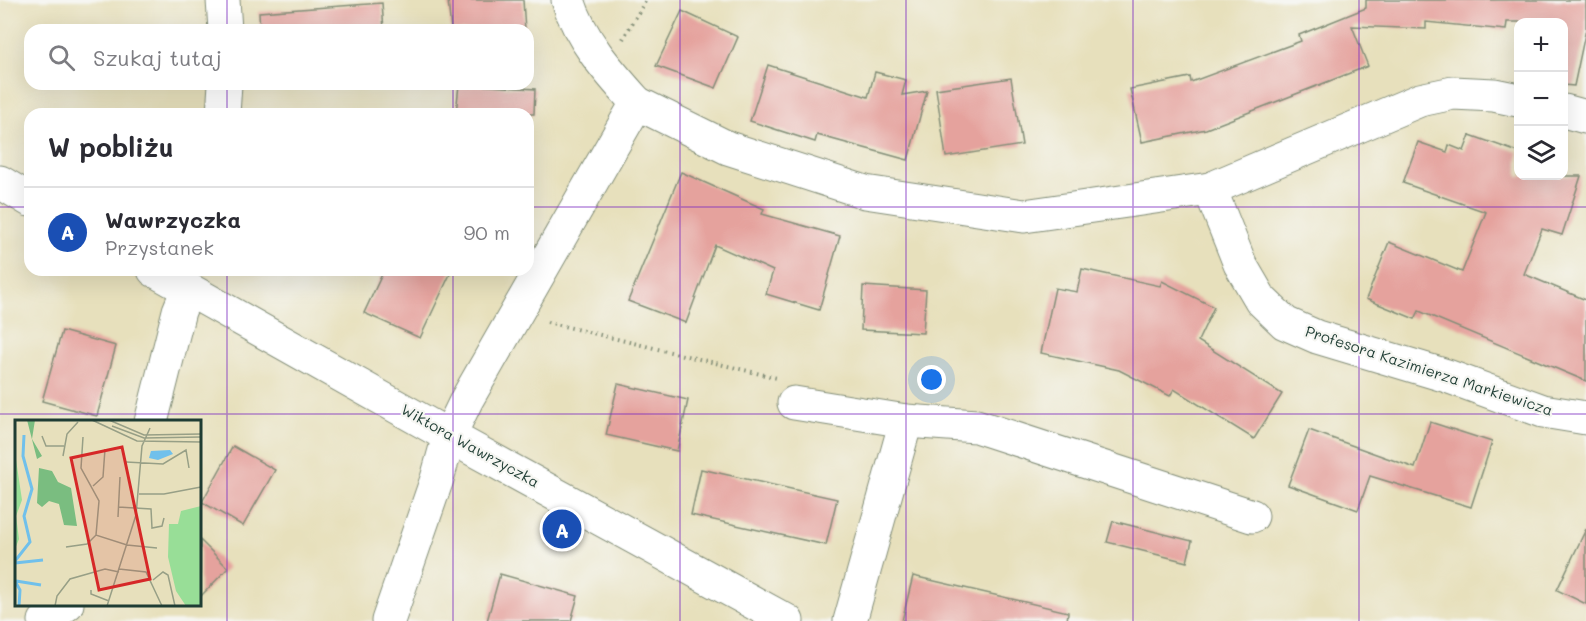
<!DOCTYPE html>
<html lang="pl">
<head>
<meta charset="utf-8">
<style>
	:root { --surface:#fff; --page:#f7f7f7; --text:#2b2b33; --muted:#7c7c81; --line:#e1e1e2; --accent:#1a73e8 }
	body { margin:0; font-family:Mali,sans-serif; background:var(--page); color:var(--text) }
	.controls { position:absolute; right:18px; top:18px; display:grid; overflow:hidden; border-radius:12px; box-shadow:0 6px 24px #0002 }
	.controls button { width:54px; height:54px; display:grid; place-items:center; padding:0; border:0; border-bottom:2px solid var(--line); background:var(--surface); color:var(--text); font:30px sans-serif }
	.you { position:absolute; left:932px; top:380px; width:21px; height:21px; margin:-15px; border:4px solid #fff; border-radius:50%; background:#1a73e8; box-shadow:0 0 0 9px #1a73e833 }
	.badge { display:grid; place-items:center; width:39px; height:39px; border-radius:50%; background:var(--accent); color:#fff; font-size:20px; font-weight:700 }
	.pin { position:absolute; translate:-50% -50%; border:3px solid #fff; box-shadow:0 2px 6px #0006 }
	.list { margin:0; padding:0; list-style:none }
	h2 { display:flex; justify-content:space-between; align-items:center; height:78px; margin:0; padding:0 24px; font-size:26px }
	h2 small { font-size:20px; font-weight:400; color:var(--muted) }
	.list li { display:grid; grid-template-columns:39px 1fr auto; gap:18px; align-items:center; box-sizing:border-box; height:90px; padding:0 24px; border-top:2px solid var(--line) }
	.list b { display:block; font-size:22px; white-space:nowrap }
	.list p { margin:0; font-size:20px; white-space:nowrap; color:var(--muted) }
	.list em { font-size:20px; font-style:normal; color:var(--muted) }
	.icon { flex:none; width:33px; height:33px; fill:none; stroke:currentColor; stroke-width:2; stroke-linecap:round; stroke-linejoin:round }
	.map { position:relative; flex:none; width:1586px; height:621px; overflow:hidden }
	.search { position:absolute; background:var(--surface); box-shadow:0 6px 24px #0002; left:24px; top:24px; width:510px; height:66px; display:flex; align-items:center; gap:15px; box-sizing:border-box; padding:0 21px; border-radius:18px; color:var(--muted); font-size:22px }
	.panel { position:absolute; background:var(--surface); box-shadow:0 6px 24px #0002; left:24px; top:108px; width:510px; height:168px; border-radius:18px }
	.map>svg:first-child { display:block }
</style>
</head>
<body>
<div class="map">
<svg width="1586" height="621" viewBox="0 0 1586 621">
	<rect width="100%" height="100%" fill="#f6f6f2"/>
	<filter id="ink" filterUnits="userSpaceOnUse"><feTurbulence type="fractalNoise" baseFrequency=".0167" numOctaves="2"/><feDisplacementMap in="SourceGraphic" scale="12" xChannelSelector="R" yChannelSelector="G"/><feConvolveMatrix kernelMatrix="1 2 1 2 8 2 1 2 1" color-interpolation-filters="sRGB"/></filter>
	<filter id="wash" filterUnits="userSpaceOnUse"><feTurbulence type="fractalNoise" baseFrequency=".008" numOctaves="4" result="noise"/><feDisplacementMap in="SourceGraphic" scale="24" xChannelSelector="R" yChannelSelector="G"/><feGaussianBlur stdDeviation="1.35" result="paint"/><feColorMatrix in="noise" values="0 0 0 0 0 0 0 0 0 0 0 0 0 0 0 0 0 1.4 0 .05"/><feComposite in="paint" operator="in"/></filter>
	<g filter="url(#wash)">
		<rect width="100%" height="100%" fill="#e7e0bc"/>
		<g id="blocks">
			<g fill="#e5a29d">
				<path d="M 448,0 L 523,0 L 525,30 L 451,30 Z"/>
				<path d="M 1366,0 L 1586,0 L 1586,29 L 1574,86 L 1563,85 L 1563,22 L 1507,22 L 1506,30 L 1426,22 L 1426,29 L 1352,26 L 1368,66 L 1206,129 L 1142,142 L 1130,89 L 1190,77 L 1191,82 L 1301,41 L 1299,35 L 1366,8 Z"/>
				<path d="M 382,3 L 384,30 L 260,30 L 259,12 Z"/>
				<path d="M 682,11 L 738,37 L 716,88 L 656,66 Z"/>
				<path d="M 768,65 L 868,97 L 875,72 L 906,80 L 902,95 L 927,91 L 908,160 L 817,135 L 815,142 L 750,121 Z"/>
				<path d="M 1011,78 L 1022,145 L 946,157 L 936,89 Z"/>
				<path d="M 459,84 L 535,89 L 534,114 L 456,114 Z"/>
				<path d="M 1470,135 L 1518,152 L 1518,176 L 1581,176 L 1562,235 L 1542,229 L 1524,274 L 1586,300 L 1586,381 L 1419,311 L 1415,319 L 1366,299 L 1389,242 L 1462,272 L 1486,212 L 1403,183 L 1418,142 L 1447,152 L 1449,145 L 1464,151 Z"/>
				<path d="M 681,172 L 764,209 L 762,214 L 840,236 L 819,310 L 766,294 L 773,271 L 715,245 L 686,323 L 628,301 Z"/>
				<path d="M 1082,269 L 1160,286 L 1162,281 L 1214,307 L 1198,341 L 1282,394 L 1254,439 L 1174,389 L 1170,396 L 1119,370 L 1041,353 L 1055,288 L 1077,292 Z"/>
				<path d="M 384,270 L 452,270 L 420,338 L 364,313 Z"/>
				<path d="M 863,286 L 926,290 L 923,333 L 861,330 Z"/>
				<path d="M 62,331 L 116,346 L 97,416 L 42,401 Z"/>
				<path d="M 618,384 L 688,400 L 677,451 L 606,435 Z"/>
				<path d="M 1430,422 L 1492,442 L 1471,507 L 1370,476 L 1358,510 L 1288,485 L 1309,430 L 1415,468 Z"/>
				<path d="M 233,446 L 275,470 L 243,526 L 202,502 Z"/>
				<path d="M 701,469 L 837,499 L 826,545 L 691,515 Z"/>
				<path d="M 1113,521 L 1192,541 L 1187,562 L 1107,542 Z"/>
				<path d="M 1586,529 L 1586,604 L 1557,590 Z"/>
				<path d="M 200,540 L 228,568 L 200,597 Z"/>
				<path d="M 500,574 L 578,596 L 571,621 L 487,621 Z"/>
				<path d="M 913,576 L 1068,612 L 1067,621 L 902,621 Z"/>
			</g>
		</g>
	</g>
	<g filter="url(#ink)">
		<use href="#blocks" fill-opacity="0" stroke="#838e78" stroke-width="1.5"/>
		<g fill="none" stroke-linecap="round" stroke-linejoin="round">
			<g stroke="#838e78" stroke-width="35">
				<g id="minor">
					<path d="M 223,0 L 225,30"/>
					<path d="M 637,103 L 728,148 L 865,192 L 1024,216 L 1210,189 L 1420,100 L 1453,93 L 1494,95 L 1518,100"/>
					<path d="M 1564,111 L 1586,117"/>
					<path d="M 223,114 L 225,84"/>
					<path d="M 0,182 L 30,200"/>
					<path d="M 1210,189 L 1240,264 L 1261,300 L 1285,323 L 1317,337 L 1447,376 L 1543,411 L 1586,418"/>
					<path d="M 154,270 L 449,436 L 787,621"/>
					<path d="M 794,403 L 906,421 L 976,426 L 1252,516"/>
					<path d="M 151,422 L 179,311 L 188,289"/>
					<path d="M 45,621 L 67,604"/>
					<path d="M 388,621 L 437,479 L 449,436 L 467,399 L 637,103 C 610,73 580,40 568,0"/>
					<path d="M 850,621 L 906,421"/>
				</g>
			</g>
			<g stroke="#838e78" stroke-width="4" stroke-dasharray="1.5 4.5" stroke-linecap="butt">
				<path d="M 623,39 L 646,0"/>
				<path d="M 547,322 L 777,378"/>
			</g>
			<use href="#minor" stroke="#fff" stroke-width="33"/>
		</g>
	</g>
	<path fill="none" stroke="#7b2cbf" stroke-width="1.5" stroke-opacity="0.55" d="M 227,0 L 227,30M 453,0 L 453,30M 680,0 L 680,621M 906,0 L 906,621M 1133,0 L 1133,621M 1359,0 L 1359,621M 227,84 L 227,114M 453,84 L 453,114M 0,207 L 30,207M 528,207 L 1586,207M 227,270 L 227,621M 453,270 L 453,621M 0,414 L 1586,414"/>
	<g text-anchor="middle" stroke-width="4.5" stroke-linejoin="round" paint-order="stroke">
		<g font-size="15" fill="#1f3d34" stroke="#f6f6f2">
			<text transform="translate(1429 371) rotate(18)" y="5">Profesora Kazimierza Markiewicza</text>
			<text transform="translate(470 446) rotate(29)" y="5">Wiktora Wawrzyczka</text>
		</g>
	</g>
	<g transform="translate(15 420)">
		<rect width="186" height="186" fill="#e7e0bc"/>
		<path d="M 186,86 L 186,186 L 171,186 L 161,171 L 153,137 L 154,104 L 163,104 L 166,91 Z" fill="#98de97"/>
		<path d="M 12,0 L 20,0 L 17,19 L 27,36 L 22,39 ZM 24,48 L 37,51 L 43,62 L 56,68 L 62,106 L 49,105 L 44,84 L 34,81 L 27,87 L 22,83 Z" fill="#7abd80"/>
		<path d="M 0,33 L 7,80 L 1,96 L 4,119 L 0,129 Z" fill="#98de97"/>
		<path d="M 136,31 L 155,30 L 158,34 L 143,40 L 134,38 Z" fill="#70c0eb"/>
		<path fill="none" stroke="#70c0eb" stroke-width="3" d="M 0,141 L 15,122 L 9,96 L 17,69 L 8,36 L 9,15M 0,143 L 28,140M 0,161 L 5,170 L 4,186M 1,161 L 26,165"/>
		<path fill="none" stroke="#979f86" stroke-width="1.5" d="M 77,0 L 122,21 L 186,22M 94,0 L 129,15 L 186,14M 97,6 L 129,18 L 186,17M 27,16 L 31,26 L 49,26M 68,17 L 66,48 L 84,81 L 81,115M 48,36 L 52,14 L 63,2M 111,42 L 148,44 L 171,30 L 174,48M 78,66 L 88,57 L 90,29M 124,74 L 149,74 L 186,67M 103,87 L 136,89 L 137,108 L 147,106 L 149,98M 103,97 L 105,57M 51,127 L 72,124 L 81,115 L 112,125 L 142,128M 104,149 L 131,152 L 147,186M 138,160 L 148,152 L 153,155 L 160,186M 76,170 L 76,174 L 94,181M 40,186 L 42,176 L 55,159 L 90,149 L 104,152M 92,186 L 121,95 L 127,26 L 135,8"/>
		<path fill="#d62828" fill-opacity="0.15" stroke="#d62828" stroke-width="3" d="M 107,27 L 135,159 L 84,170 L 56,38 Z"/>
		<rect width="186" height="186" fill="none" stroke="#1f3d34" stroke-width="3"/>
	</g>
</svg>
<div class="controls">
<button>+</button>
<button>−</button>
<button><svg class="icon" aria-label="layers" viewBox="0 0 24 24"><path d="M12 4l9 5-9 5-9-5zM3 14l9 5 9-5"/></svg></button>
</div>
<div class="you"></div>
<div class="pin badge" style="left:562px;top:529px;background:#1a4fb4">A</div>
<div class="search"><svg class="icon" aria-label="search" viewBox="0 0 24 24"><circle cx="10" cy="10" r="6"/><path d="M15 15l6 6"/></svg>Szukaj tutaj</div>
<section class="panel">
<h2>W pobliżu<small></small></h2>
<ul class="list">
<li><span class="badge" style="background:#1a4fb4">A</span><div><b>Wawrzyczka</b><p>Przystanek</p></div><em>90 m</em></li>
</ul>
</section>
</div>
</body>
</html>
